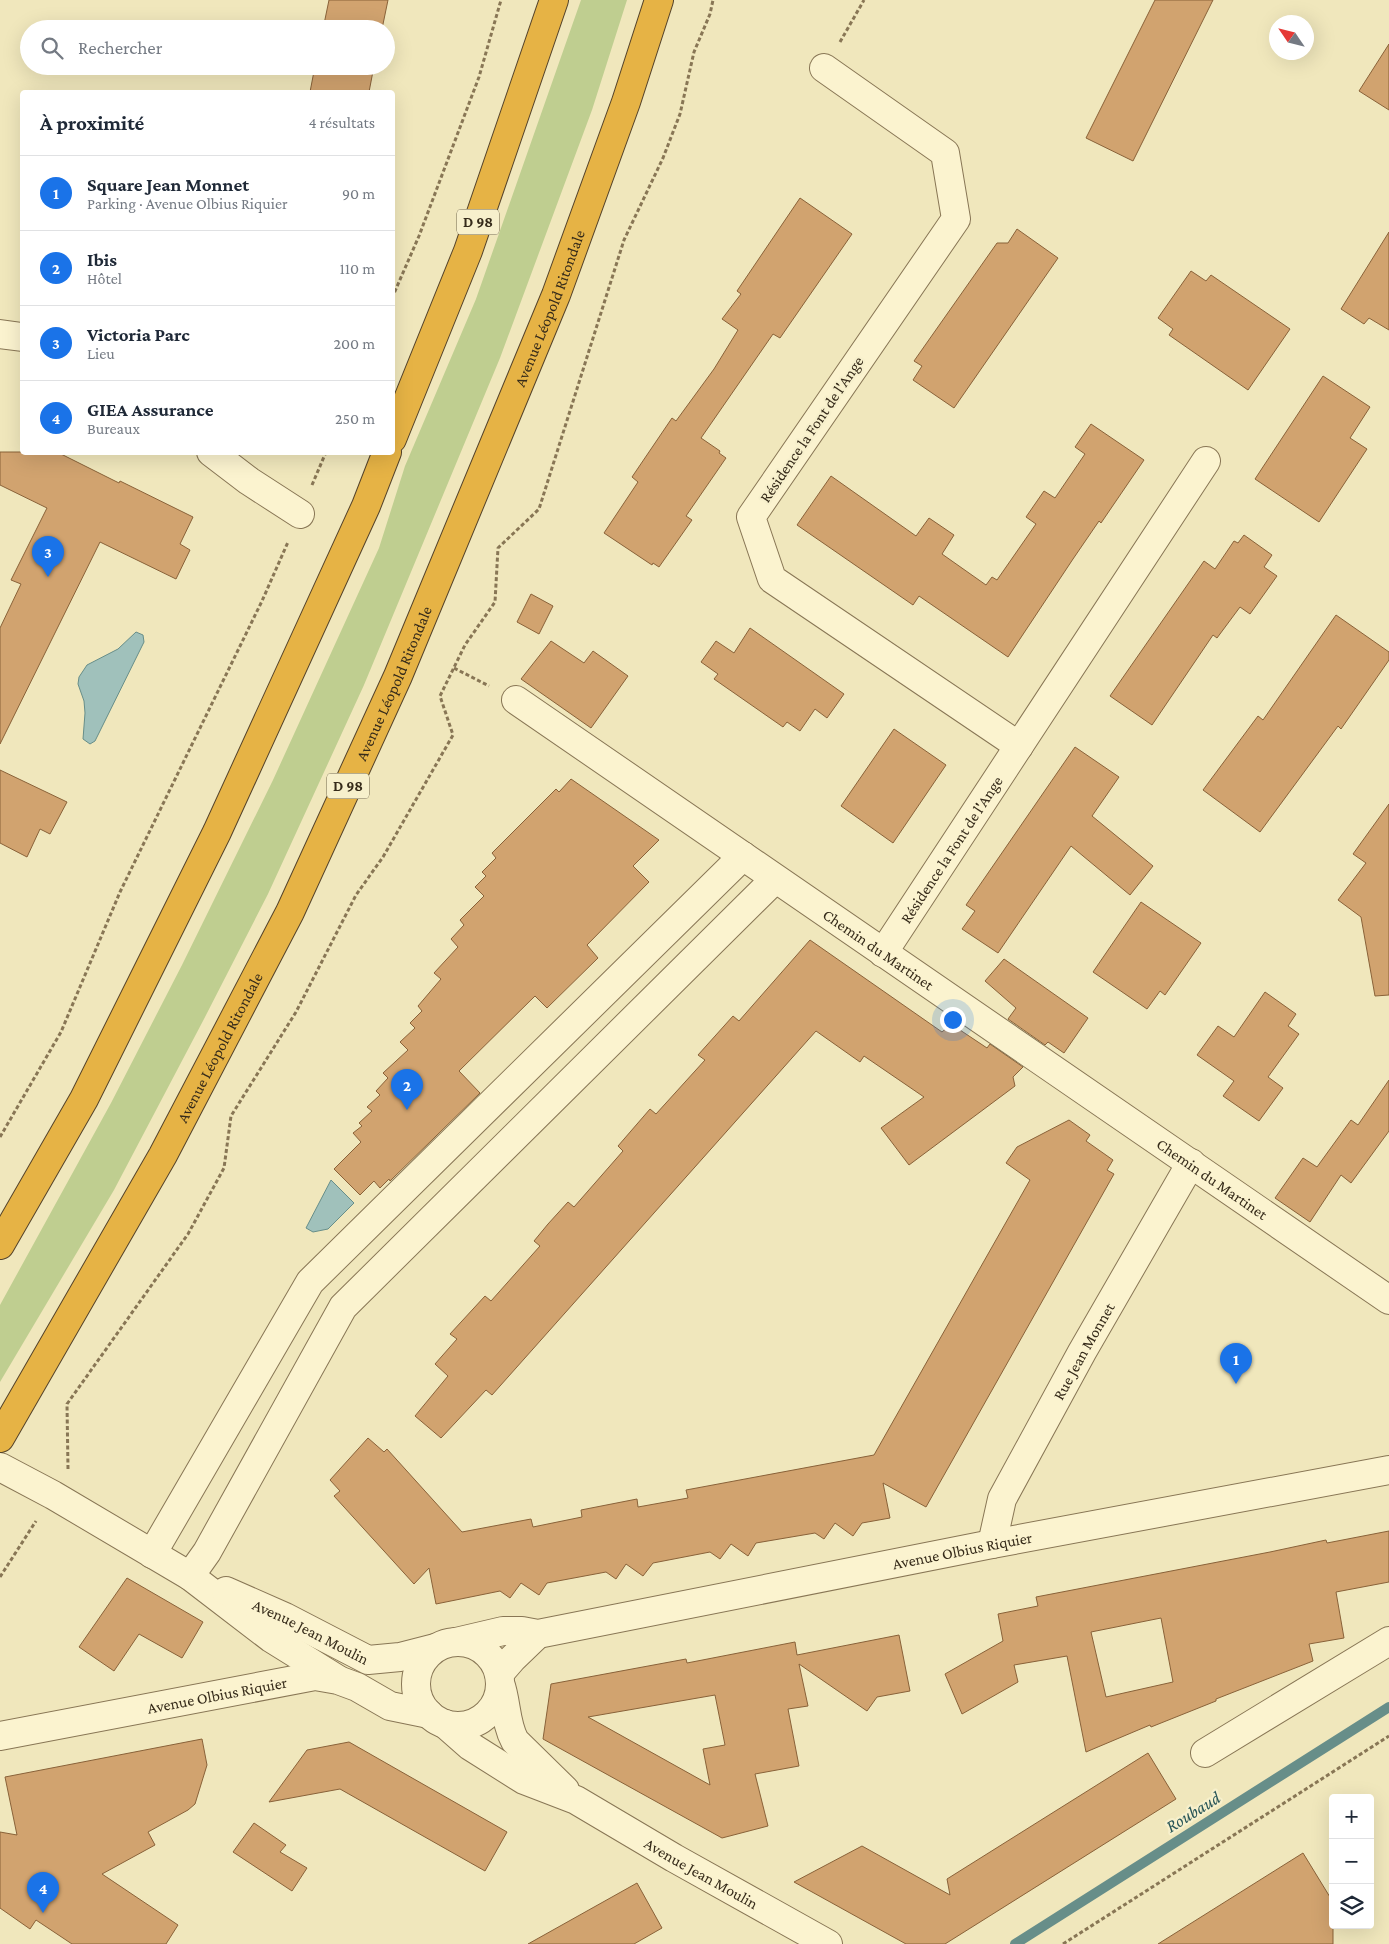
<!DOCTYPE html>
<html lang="fr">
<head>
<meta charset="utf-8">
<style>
	:root { --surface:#fff; --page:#f6f6f7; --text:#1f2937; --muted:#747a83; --line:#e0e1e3; --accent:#1a73e8 }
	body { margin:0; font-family:"Crimson Pro",serif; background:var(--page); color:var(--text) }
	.controls { position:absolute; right:15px; bottom:15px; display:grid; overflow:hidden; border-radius:5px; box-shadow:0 5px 20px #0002 }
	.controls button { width:45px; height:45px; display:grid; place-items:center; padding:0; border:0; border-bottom:1px solid var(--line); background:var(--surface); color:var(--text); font:25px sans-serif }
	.compass { position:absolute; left:1269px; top:15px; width:45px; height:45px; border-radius:50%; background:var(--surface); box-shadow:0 5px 20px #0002; rotate:305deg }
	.you { position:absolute; left:952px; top:1019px; width:18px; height:18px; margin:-12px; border:4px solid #fff; border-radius:50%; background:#1a73e8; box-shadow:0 0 0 8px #1a73e833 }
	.badge { display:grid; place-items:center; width:32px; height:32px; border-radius:50%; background:var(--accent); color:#fff; font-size:16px; font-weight:700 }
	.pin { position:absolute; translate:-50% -41px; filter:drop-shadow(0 1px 2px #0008) }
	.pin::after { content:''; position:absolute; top:26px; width:18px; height:15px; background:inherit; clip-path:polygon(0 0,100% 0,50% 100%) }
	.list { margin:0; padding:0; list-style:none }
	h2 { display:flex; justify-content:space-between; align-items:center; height:65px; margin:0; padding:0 20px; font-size:21px }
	h2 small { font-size:16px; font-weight:400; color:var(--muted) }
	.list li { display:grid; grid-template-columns:32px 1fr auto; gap:15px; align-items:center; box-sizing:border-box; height:75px; padding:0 20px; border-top:1px solid var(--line) }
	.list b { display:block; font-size:19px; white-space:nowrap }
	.list p { margin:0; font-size:16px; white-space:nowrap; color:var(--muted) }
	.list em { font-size:16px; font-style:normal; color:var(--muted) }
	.icon { flex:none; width:28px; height:28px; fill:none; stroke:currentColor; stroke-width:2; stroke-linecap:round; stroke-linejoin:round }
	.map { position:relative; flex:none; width:1389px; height:1944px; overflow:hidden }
	.search { position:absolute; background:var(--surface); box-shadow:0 5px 20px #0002; left:20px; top:20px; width:375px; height:55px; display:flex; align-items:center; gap:12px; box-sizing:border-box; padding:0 18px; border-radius:28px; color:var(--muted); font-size:19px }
	.panel { position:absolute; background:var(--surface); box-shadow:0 5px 20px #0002; left:20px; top:90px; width:375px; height:365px; border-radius:5px }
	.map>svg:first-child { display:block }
</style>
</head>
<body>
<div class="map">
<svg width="1389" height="1944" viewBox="0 0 1389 1944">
	<rect width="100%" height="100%" fill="#f0e7bc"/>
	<path fill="#bfce90" d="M 581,0 L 627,0 L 592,110 L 500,358 L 364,685 L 268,894 L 204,1019 L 114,1190 L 0,1382 L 0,1305 L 111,1103 L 182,965 L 273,780 L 379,548 L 405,466 L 476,299 Z"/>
	<g fill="#a0c1bb" stroke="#678e89">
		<path d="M 136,632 L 143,635 L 144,642 L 95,741 L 90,744 L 83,739 L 85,713 L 84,701 L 78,684 L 79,677 L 87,665 L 118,649 Z"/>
		<path d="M 331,1180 L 354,1203 L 328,1229 L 313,1232 L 306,1228 Z"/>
	</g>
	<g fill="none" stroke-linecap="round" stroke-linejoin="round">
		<path stroke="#678e89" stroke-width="10" d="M 1015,1944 L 1389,1707"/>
	</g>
	<g fill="#d1a36f" stroke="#896239" fill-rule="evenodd">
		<path d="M 329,0 L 388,0 L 382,29 L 323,29 Z"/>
		<path d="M 1155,0 L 1213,0 L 1133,161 L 1086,138 Z"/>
		<path d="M 1389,44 L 1389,110 L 1359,91 Z"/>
		<path d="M 315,66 L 374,66 L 369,92 L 310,92 Z"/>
		<path d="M 800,198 L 852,234 L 780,338 L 773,334 L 701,438 L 720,451 L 719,453 L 726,458 L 686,516 L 692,520 L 659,567 L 653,563 L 652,565 L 604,533 L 638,482 L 632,477 L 672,418 L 676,421 L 714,369 L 738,330 L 722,319 L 741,294 L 737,291 Z"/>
		<path d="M 1017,229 L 1058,258 L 954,408 L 913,380 L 922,366 L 914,361 L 997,243 L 1008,243 Z"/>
		<path d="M 1389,232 L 1389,330 L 1369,318 L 1364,324 L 1341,309 Z"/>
		<path d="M 1191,271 L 1206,281 L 1211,275 L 1290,329 L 1248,390 L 1169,335 L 1173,329 L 1158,318 Z"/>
		<path d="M 1323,376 L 1370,407 L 1350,438 L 1367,449 L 1319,522 L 1255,479 Z"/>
		<path d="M 1091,424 L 1144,460 L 1101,523 L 1099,521 L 1073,559 L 1008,657 L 919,596 L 913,605 L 797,525 L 831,476 L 916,536 L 929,518 L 954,535 L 942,554 L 986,585 L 992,577 L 997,580 L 1036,524 L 1026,517 L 1044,491 L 1055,498 L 1085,454 L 1075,447 Z"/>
		<path d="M 0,452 L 57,452 L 119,483 L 120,481 L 193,517 L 180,544 L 190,550 L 176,579 L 100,542 L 0,744 L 0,628 L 21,584 L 11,580 L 47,508 L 0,485 Z"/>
		<path d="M 1244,535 L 1272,555 L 1264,567 L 1277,576 L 1250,614 L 1240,607 L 1217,638 L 1213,635 L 1152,725 L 1110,696 L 1204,561 L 1215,569 L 1234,541 L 1238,543 Z"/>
		<path d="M 531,594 L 553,606 L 539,634 L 517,622 Z"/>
		<path d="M 1336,615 L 1389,652 L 1389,660 L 1341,729 L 1338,726 L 1260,832 L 1203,790 L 1258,716 L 1263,720 Z"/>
		<path d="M 750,628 L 844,694 L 827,718 L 815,709 L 800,731 L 787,722 L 783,727 L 714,679 L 718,674 L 701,662 L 716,641 L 734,653 Z"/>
		<path d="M 551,641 L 584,663 L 593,651 L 628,676 L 591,728 L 521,679 Z"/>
		<path d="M 894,729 L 946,765 L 893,843 L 841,806 Z"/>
		<path d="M 1075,747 L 1119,777 L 1092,816 L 1153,866 L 1130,895 L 1071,846 L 998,953 L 962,929 L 975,911 L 966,905 Z"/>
		<path d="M 0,770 L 67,802 L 50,834 L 40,829 L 27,857 L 0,843 Z"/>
		<path d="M 571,779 L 659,840 L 633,866 L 649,882 L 587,945 L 598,958 L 547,1008 L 535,996 L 459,1071 L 480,1093 L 390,1181 L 389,1179 L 380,1188 L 374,1181 L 360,1195 L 334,1169 L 361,1142 L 353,1133 L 362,1126 L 359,1123 L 372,1111 L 367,1107 L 380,1095 L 376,1091 L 388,1078 L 383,1073 L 408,1050 L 400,1042 L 415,1028 L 410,1023 L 422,1011 L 418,1006 L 441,979 L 434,973 L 458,947 L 451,939 L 464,925 L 460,920 L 484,896 L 475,887 L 486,876 L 482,872 L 496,858 L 492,853 L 556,789 L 559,792 Z"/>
		<path d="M 1389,804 L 1389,995 L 1375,996 L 1361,917 L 1338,900 L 1366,863 L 1353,854 Z"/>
		<path d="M 1141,902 L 1201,943 L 1165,995 L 1160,991 L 1147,1009 L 1093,972 Z"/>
		<path d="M 810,940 L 942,1032 L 951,1024 L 987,1048 L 990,1044 L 1023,1067 L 1013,1077 L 1015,1086 L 909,1165 L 881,1128 L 924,1097 L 864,1056 L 860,1062 L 816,1031 L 492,1395 L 486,1390 L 441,1438 L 415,1416 L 448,1376 L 435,1364 L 457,1339 L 450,1334 L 485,1296 L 491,1301 L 540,1246 L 534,1241 L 548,1224 L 568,1202 L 574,1207 L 623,1151 L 618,1146 L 650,1109 L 656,1114 L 705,1060 L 698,1055 L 733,1016 L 739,1021 Z"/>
		<path d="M 1004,959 L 1088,1018 L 1064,1053 L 1048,1042 L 1045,1045 L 1008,1019 L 1016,1008 L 985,981 Z"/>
		<path d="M 1265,992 L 1296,1014 L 1288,1026 L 1299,1034 L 1268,1077 L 1283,1088 L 1259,1121 L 1223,1096 L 1234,1081 L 1197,1055 L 1218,1026 L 1234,1037 Z"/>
		<path d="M 1389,1080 L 1389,1131 L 1351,1183 L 1341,1175 L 1310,1222 L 1275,1198 L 1303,1158 L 1317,1167 L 1351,1120 L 1358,1125 Z"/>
		<path d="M 1069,1120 L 1090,1135 L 1086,1141 L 1113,1160 L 1107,1170 L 1114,1174 L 926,1507 L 883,1483 L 890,1518 L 862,1523 L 853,1536 L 835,1523 L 824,1539 L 815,1533 L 756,1543 L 748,1556 L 731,1544 L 720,1559 L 710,1552 L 653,1563 L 643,1576 L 626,1564 L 616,1579 L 606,1572 L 547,1583 L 539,1595 L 521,1583 L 510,1598 L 500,1591 L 436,1604 L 429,1568 L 414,1584 L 334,1496 L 340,1491 L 330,1480 L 368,1438 L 384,1452 L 387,1449 L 462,1532 L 531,1519 L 533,1527 L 582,1517 L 581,1510 L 637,1499 L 638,1507 L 688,1498 L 686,1490 L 874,1455 L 1030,1180 L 1006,1163 L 1017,1147 Z"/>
		<path d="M 1389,1531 L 1389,1582 L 1336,1592 L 1344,1638 L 1309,1644 L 1313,1661 L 1216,1699 L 1216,1701 L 1151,1727 L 1150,1725 L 1086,1752 L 1067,1656 L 1014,1665 L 1018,1682 L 962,1714 L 945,1674 L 1003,1641 L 998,1614 L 1038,1606 L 1036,1597 L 1270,1552 L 1326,1540 L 1327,1543 ZM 1161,1618 L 1173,1682 L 1106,1697 L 1091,1632 Z"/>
		<path d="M 127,1578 L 203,1622 L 182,1658 L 139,1634 L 114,1671 L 79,1647 Z"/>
		<path d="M 899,1635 L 910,1691 L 877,1697 L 867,1711 L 799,1664 L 808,1706 L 788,1709 L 799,1766 L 755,1774 L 768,1826 L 722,1838 L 543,1739 L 551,1684 L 686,1659 L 687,1663 L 795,1642 L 797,1655 ZM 715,1695 L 725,1745 L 703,1749 L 710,1785 L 588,1717 Z"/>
		<path d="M 202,1739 L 207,1765 L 195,1804 L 188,1810 L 148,1832 L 155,1845 L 102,1874 L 178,1925 L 166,1944 L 72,1944 L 36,1920 L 30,1929 L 0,1908 L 0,1832 L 17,1835 L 5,1777 Z"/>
		<path d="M 349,1742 L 507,1832 L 485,1871 L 340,1789 L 269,1802 L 307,1750 Z"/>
		<path d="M 1148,1753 L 1176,1799 L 945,1944 L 906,1944 L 794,1882 L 862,1846 L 950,1895 L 947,1879 Z"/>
		<path d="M 254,1823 L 286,1845 L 280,1852 L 307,1868 L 292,1891 L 233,1852 Z"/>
		<path d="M 1303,1853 L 1333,1902 L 1333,1944 L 1158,1944 Z"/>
		<path d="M 637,1883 L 662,1928 L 634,1944 L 528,1944 Z"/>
	</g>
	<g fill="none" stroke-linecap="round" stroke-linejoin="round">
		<g stroke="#887655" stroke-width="30">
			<g id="minor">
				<path d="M 824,68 L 945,153 L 956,219 L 751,517 L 772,579 L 1019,746"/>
				<path d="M 0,334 L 22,337"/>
				<path d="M 211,452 L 249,481 L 300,514"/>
				<path id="s1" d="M 516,700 L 1389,1300"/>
				<path id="s2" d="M 883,953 L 1206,461"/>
				<path d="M 0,1467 L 53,1495 L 190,1576 L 271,1638 L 337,1679"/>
				<path id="s3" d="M 992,1544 L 1002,1499 L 1082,1352 L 1191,1163"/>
				<path d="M 152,1554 L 310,1282 L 743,856"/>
				<path d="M 190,1576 L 207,1552 L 343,1307 L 775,879"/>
				<path id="s4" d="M 226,1591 L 285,1617 L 368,1660 L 400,1657 L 435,1648"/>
				<path id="s5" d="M 456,1642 L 503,1631 L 522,1631 L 538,1634 L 992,1544 L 1389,1470"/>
				<circle cx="458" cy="1684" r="42"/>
				<path d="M 499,1674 L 512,1659 L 538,1634"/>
				<path d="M 500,1683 C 507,1702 505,1723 515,1741 L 565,1790"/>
				<path id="s6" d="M 445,1724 L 470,1746 L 524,1780 L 576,1800 L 674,1858 L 828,1944"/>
				<path id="s7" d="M 0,1736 L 315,1676 L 338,1680 L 357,1687 L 390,1706 L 429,1714"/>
				<path d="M 1205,1753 L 1389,1641"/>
			</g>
		</g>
		<g stroke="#55432a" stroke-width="30">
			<g id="highway">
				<path d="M 392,439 L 468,251 L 554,0"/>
				<path d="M 0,1245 L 84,1099 L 217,832 L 366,506 L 387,452"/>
				<path id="s8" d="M 0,1438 L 163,1155 L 290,912 L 398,676 L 556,295 L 626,102 L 659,0"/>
			</g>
		</g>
		<g stroke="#887655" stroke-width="3" stroke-dasharray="4 2.5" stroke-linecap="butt">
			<path d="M 840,42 L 864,0"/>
			<path d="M 392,298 L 419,236 L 479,77 L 501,0"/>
			<path d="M 312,485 L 326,452"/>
			<path d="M 454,668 L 489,686"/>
			<path d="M 0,1137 L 61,1032 L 120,892 L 262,601 L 288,542"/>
			<path d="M 68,1469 L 67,1404 L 188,1234 L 224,1168 L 231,1116 L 296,1012 L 356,895 L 383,857 L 453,735 L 440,696 L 465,645 L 495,602 L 498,548 L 539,509 L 624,240 L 663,158 L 680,114 L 694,52 L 710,14 L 713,0"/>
			<path d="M 0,1577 L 36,1521"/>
			<path d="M 1063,1944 L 1389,1736"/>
		</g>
		<use href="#minor" stroke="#fbf3cf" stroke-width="28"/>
		<use href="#highway" stroke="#e6b345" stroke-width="28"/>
	</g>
	<g text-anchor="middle" stroke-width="4.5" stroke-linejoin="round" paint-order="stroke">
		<g fill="#f7f0cc" stroke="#70664f" stroke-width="1">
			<rect x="457" y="209.5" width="42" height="25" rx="4"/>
			<rect x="327" y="773.5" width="42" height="25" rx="4"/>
		</g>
		<g font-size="15" font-weight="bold" fill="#362b1a">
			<text x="478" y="227">D 98</text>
			<text x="348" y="791">D 98</text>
		</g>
		<g font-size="16" fill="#362b1a" stroke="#f7f0cc">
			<text dy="6" stroke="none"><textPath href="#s8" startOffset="1258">Avenue Léopold Ritondale</textPath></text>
			<text transform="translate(811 429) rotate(-56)" y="6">Résidence la Font de l'Ange</text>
			<text dy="6" stroke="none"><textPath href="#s8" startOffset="852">Avenue Léopold Ritondale</textPath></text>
			<text dy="6" stroke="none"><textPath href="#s2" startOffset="124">Résidence la Font de l'Ange</textPath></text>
			<text dy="6" stroke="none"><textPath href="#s1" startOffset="440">Chemin du Martinet</textPath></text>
			<text dy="6" stroke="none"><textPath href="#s8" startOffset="448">Avenue Léopold Ritondale</textPath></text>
			<text dy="6" stroke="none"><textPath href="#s1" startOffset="845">Chemin du Martinet</textPath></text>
			<text dy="6" stroke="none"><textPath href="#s3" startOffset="215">Rue Jean Monnet</textPath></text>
			<text dy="6" stroke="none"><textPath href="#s5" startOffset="516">Avenue Olbius Riquier</textPath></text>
			<text dy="6" stroke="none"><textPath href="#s4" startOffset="94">Avenue Jean Moulin</textPath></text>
			<text dy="6" stroke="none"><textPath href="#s7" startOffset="221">Avenue Olbius Riquier</textPath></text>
			<text dy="6" stroke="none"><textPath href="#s6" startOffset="298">Avenue Jean Moulin</textPath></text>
		</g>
		<g font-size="18" font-style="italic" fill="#285557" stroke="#f7f0cc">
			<text transform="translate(1193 1812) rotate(-32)" y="6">Roubaud</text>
		</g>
	</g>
</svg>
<div class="controls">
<button>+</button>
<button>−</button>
<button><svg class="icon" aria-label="layers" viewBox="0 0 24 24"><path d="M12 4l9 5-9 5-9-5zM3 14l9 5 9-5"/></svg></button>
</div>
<svg class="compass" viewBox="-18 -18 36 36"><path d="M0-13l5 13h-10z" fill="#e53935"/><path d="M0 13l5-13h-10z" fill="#747a83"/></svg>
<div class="you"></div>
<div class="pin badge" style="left:1236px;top:1384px">1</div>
<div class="pin badge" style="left:407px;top:1110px">2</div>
<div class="pin badge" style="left:48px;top:577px">3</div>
<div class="pin badge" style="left:43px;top:1913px">4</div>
<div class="search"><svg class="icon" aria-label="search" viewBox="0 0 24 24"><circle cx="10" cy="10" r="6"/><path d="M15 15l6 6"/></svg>Rechercher</div>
<section class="panel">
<h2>À proximité<small>4 résultats</small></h2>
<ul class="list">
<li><span class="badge">1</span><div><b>Square Jean Monnet</b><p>Parking · Avenue Olbius Riquier</p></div><em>90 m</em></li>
<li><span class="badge">2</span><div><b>Ibis</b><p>Hôtel</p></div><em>110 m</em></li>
<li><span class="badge">3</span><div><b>Victoria Parc</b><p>Lieu</p></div><em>200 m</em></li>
<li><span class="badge">4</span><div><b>GIEA Assurance</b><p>Bureaux</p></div><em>250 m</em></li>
</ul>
</section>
</div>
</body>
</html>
